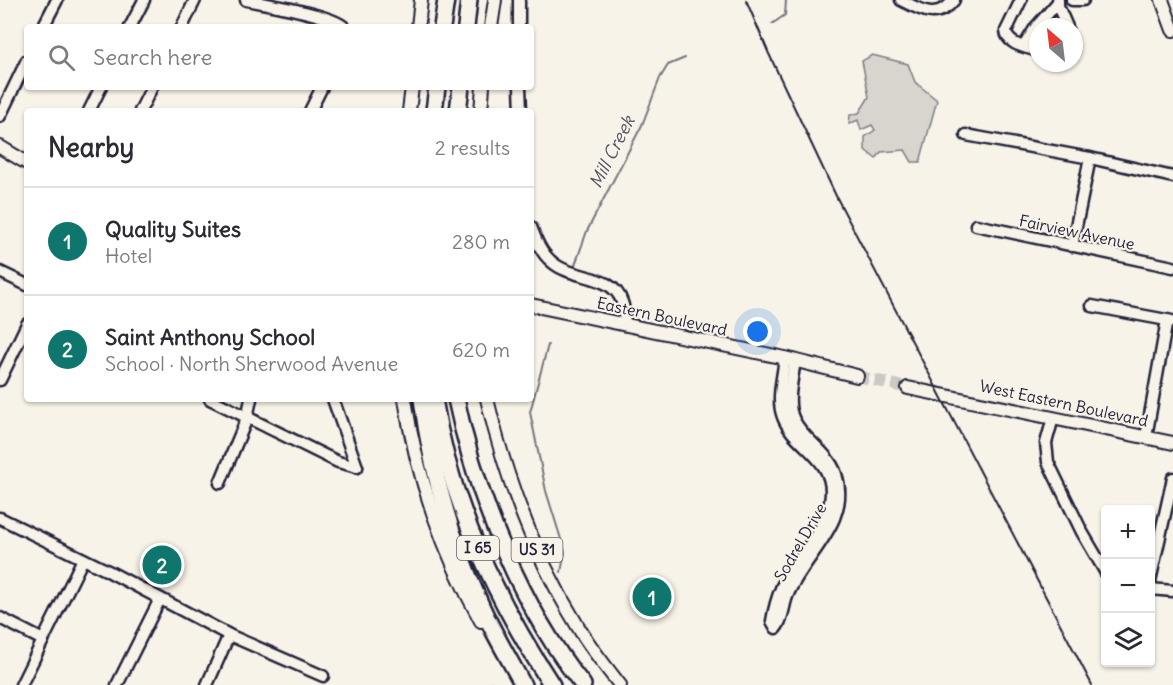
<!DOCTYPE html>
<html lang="en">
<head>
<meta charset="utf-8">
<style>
	:root { --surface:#fff; --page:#f2f2f3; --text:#2b2b33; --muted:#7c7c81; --line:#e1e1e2; --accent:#0f766e }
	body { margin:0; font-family:Delius,sans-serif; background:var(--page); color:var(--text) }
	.controls { position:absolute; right:18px; bottom:18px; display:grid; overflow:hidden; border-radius:6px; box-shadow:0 2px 4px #0004 }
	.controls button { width:54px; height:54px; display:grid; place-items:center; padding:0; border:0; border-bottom:2px solid var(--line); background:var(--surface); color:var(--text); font:30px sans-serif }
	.compass { position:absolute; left:1029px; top:18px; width:54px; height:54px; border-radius:50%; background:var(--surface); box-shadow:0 2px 4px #0004; rotate:332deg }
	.you { position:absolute; left:758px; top:332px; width:21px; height:21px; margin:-15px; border:4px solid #fff; border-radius:50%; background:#1a73e8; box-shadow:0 0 0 9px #1a73e833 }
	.badge { display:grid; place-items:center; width:39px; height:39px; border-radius:50%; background:var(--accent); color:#fff; font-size:20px; font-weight:700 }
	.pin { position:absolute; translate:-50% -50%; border:3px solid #fff; box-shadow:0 2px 6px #0006 }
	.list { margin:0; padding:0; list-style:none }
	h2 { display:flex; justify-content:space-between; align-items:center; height:78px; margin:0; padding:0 24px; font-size:26px }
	h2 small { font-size:20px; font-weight:400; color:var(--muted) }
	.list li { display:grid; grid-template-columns:39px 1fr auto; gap:18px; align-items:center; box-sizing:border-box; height:108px; padding:0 24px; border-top:2px solid var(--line) }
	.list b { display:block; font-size:22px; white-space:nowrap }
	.list p { margin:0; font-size:20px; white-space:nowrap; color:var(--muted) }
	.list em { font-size:20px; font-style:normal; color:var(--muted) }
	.icon { flex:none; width:33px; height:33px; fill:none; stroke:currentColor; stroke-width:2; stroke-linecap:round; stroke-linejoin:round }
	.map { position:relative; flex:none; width:1173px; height:685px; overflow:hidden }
	.search { position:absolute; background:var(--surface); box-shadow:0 2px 4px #0004; left:24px; top:24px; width:510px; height:66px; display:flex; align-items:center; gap:15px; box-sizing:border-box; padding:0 21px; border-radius:6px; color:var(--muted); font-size:22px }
	.panel { position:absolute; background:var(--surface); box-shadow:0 2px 4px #0004; left:24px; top:108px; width:510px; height:294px; border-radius:6px }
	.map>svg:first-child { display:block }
</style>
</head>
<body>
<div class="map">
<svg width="1173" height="685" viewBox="0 0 1173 685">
	<rect width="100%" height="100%" fill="#f7f3e8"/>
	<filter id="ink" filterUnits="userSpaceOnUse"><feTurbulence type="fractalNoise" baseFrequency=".0167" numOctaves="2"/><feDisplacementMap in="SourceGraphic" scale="12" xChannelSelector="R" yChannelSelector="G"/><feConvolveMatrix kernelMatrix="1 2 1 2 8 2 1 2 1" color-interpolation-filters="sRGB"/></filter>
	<g filter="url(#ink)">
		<path fill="#d8d5cf" stroke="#7d7c85" stroke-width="1.5" d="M 872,55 L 908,64 L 915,82 L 937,100 L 920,162 L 912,162 L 905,150 L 881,152 L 876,159 L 865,150 L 865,137 L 875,130 L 872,125 L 861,130 L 858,120 L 849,124 L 850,115 L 859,113 L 869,97 L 862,61 Z"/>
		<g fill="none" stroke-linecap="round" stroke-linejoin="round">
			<g stroke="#76747f" stroke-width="2">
				<path d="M 772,24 L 785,15 L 786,0"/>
				<path d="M 574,268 L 587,231 L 642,125 L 660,78 L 668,65 L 685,58"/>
				<path d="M 548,345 L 530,412 L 546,491 L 565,552 L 561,572"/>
				<path d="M 490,685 L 491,682"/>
			</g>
			<path stroke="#ccc9c5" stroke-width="12" stroke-dasharray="12 6" stroke-linecap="butt" d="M 857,376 L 908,388"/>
			<g stroke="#22223b" stroke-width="15">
				<g id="minor">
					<path d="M 246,0 C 266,4 332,15 344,27"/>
					<path d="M 901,0 C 921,10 937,21 954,0"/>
					<path d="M 1021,0 L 1006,31 C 1007,45 1026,47 1038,51"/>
					<path d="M 1058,0 L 1058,6 L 1067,27"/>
					<path d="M 1072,0 L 1083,0"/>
					<path d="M 43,27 L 57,0"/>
					<path d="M 130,27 L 144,0"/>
					<path d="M 182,27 L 195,0"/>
					<path d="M 519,27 L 519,0"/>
					<path d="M 1024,46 L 1036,27 L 1058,2"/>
					<path d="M 520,87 L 521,111"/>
					<path d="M 89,111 L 101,87"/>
					<path d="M 140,111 L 152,87"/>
					<path d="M 310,111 L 322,87"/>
					<path d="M 0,116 L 27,60"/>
					<path d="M 966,135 L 1090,158 L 1173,177"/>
					<path d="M 976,225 L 1173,267"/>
					<path d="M 531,227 C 536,240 541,253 552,262 C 572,280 613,273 622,302 C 625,309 624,318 625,325"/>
					<path d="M 1072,246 L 1090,158"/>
					<path d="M 0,272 L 27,285"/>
					<path d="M 1092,306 L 1172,321"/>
					<path d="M 785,358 C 783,376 776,400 783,417 C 794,446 832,456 831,493 C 830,529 798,555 782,586 C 777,598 774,609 772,621 L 776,628 C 784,618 783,605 788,594 C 805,554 852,521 836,474 C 828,451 804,441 794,420 C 785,403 793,378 795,360"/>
					<path d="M 0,380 L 27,324"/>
					<path d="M 210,399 L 338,462 L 357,467"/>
					<path d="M 333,399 L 357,467"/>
					<path d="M 1053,418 L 1046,443 L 1048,462 L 1082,532 L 1106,573"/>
					<path d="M 1146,437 L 1167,320"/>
					<path d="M 220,483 L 247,418 L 251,399"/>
					<path d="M 0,518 L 108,571 L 229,635 L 323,676"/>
					<path d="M 1150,581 L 1173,478"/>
					<path d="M 1150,589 L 1173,591"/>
					<path d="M 0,618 L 43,640"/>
					<path d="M 21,685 L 83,559"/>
					<path d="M 117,685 L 160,599"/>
					<path d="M 207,685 L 229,635"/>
				</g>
			</g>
			<g stroke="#22223b" stroke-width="16">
				<g id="major">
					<path d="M 1162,0 L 1173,30"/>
					<path d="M 418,27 L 421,0"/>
					<path d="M 491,27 L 495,0"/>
					<path d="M 409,111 L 412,87"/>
					<path d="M 481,111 L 483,87"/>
					<path d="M 0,147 L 27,163"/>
					<path d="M 531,305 L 785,358 L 857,376"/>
					<path d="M 908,388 L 1173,443"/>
					<path d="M 405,399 C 416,476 444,554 481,621"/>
					<path d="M 487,399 C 506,479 534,555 577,625 C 589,646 605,666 620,685"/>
				</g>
			</g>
			<g stroke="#22223b" stroke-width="20">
				<g id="highway">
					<path d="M 442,27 L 446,0"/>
					<path d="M 466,27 L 469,0"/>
					<path d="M 434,111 L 437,87"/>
					<path d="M 458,111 L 461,87"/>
					<path d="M 422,399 C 431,469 451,539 480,603 C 492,631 509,658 523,685"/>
					<path d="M 434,399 C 450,503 495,598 552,685"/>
					<path d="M 456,399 C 476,495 521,608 583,685"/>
				</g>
			</g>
			<use href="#minor" stroke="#f7f3e8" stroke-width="10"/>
			<use href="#major" stroke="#f7f3e8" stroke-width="12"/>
			<use href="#highway" stroke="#f7f3e8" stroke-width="15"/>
			<path stroke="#22223b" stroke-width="2" d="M 746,0 L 769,54 L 837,198 L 1092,685"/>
		</g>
	</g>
	<g text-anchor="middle" stroke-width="4.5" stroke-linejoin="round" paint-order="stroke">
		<g fill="#f7f3e8" stroke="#62616f" stroke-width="1.5">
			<rect x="457" y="536" width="42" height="24" rx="4.5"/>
			<rect x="511.5" y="538" width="51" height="24" rx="4.5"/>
		</g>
		<g font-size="15" font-weight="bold" fill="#22223b">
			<text x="478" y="553">I 65</text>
			<text x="537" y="555">US 31</text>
		</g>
		<g font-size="16" fill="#22223b" stroke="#f7f3e8">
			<text transform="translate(1077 232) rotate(12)" y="6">Fairview Avenue</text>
			<text transform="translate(662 316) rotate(12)" y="6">Eastern Boulevard</text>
			<text transform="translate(1064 403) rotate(12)" y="6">West Eastern Boulevard</text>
			<text transform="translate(800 542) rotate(-60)" y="6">Sodrel Drive</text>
		</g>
		<g font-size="18" font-style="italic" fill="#535263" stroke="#f7f3e8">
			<text transform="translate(612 152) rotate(-63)" y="6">Mill Creek</text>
		</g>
	</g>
</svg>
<div class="controls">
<button>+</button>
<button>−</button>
<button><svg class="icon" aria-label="layers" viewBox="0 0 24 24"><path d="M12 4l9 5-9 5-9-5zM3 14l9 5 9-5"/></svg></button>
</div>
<svg class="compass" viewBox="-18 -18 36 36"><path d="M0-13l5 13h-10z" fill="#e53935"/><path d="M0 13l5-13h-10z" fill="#7c7c81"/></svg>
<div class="you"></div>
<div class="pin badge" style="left:652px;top:597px">1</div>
<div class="pin badge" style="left:162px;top:565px">2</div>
<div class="search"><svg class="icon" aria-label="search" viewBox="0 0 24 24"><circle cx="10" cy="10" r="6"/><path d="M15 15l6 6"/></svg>Search here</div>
<section class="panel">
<h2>Nearby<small>2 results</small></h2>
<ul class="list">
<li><span class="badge">1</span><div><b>Quality Suites</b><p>Hotel</p></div><em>280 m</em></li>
<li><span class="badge">2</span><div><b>Saint Anthony School</b><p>School · North Sherwood Avenue</p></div><em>620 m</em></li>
</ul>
</section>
</div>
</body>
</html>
